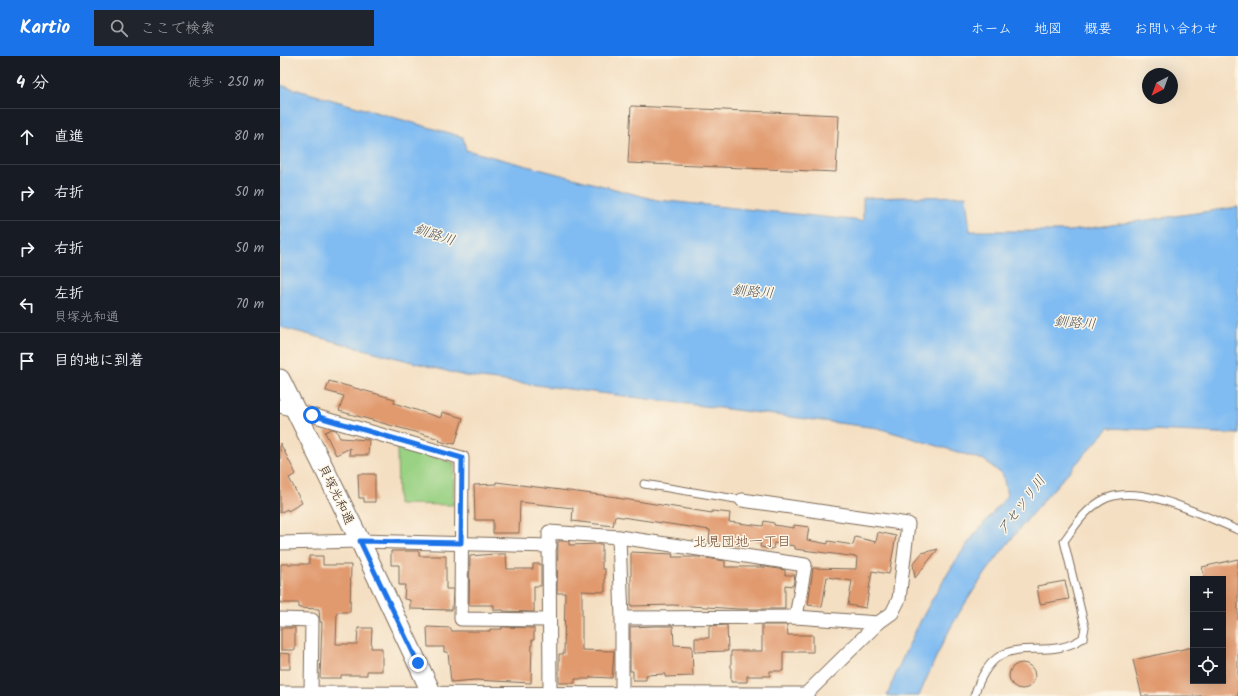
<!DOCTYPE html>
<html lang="ja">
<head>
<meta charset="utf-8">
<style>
	:root { --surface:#171b24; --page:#20242c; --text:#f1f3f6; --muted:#9ea1a6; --line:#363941; --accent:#1a73e8 }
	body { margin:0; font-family:Kalam,"Klee One",sans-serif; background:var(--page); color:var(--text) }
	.controls { position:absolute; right:12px; bottom:12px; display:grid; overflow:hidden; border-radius:0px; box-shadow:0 4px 16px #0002 }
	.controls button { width:36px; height:36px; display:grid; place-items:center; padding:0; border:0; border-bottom:1px solid var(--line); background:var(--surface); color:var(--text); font:20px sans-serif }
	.compass { position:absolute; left:862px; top:12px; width:36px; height:36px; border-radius:50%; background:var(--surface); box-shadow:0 4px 16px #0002; rotate:221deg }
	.stop { position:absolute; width:12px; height:12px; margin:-9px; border:3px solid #1a73e8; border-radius:50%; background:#fff }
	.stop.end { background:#1a73e8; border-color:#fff; box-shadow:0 1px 4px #0008 }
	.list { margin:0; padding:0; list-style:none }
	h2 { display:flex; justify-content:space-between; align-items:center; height:52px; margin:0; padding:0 16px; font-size:17px }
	h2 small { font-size:13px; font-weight:400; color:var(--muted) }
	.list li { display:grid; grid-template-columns:26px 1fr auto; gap:12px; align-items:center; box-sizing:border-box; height:56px; padding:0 16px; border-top:1px solid var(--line) }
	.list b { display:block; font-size:15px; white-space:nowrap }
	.list p { margin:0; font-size:13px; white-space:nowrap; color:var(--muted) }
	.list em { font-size:13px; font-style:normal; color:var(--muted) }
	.icon { flex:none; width:22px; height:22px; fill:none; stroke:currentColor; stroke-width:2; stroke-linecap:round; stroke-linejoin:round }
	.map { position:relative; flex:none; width:958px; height:640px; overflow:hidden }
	header { display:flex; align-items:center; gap:24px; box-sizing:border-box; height:56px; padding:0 20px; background:var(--accent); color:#fff }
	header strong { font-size:19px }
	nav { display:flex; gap:22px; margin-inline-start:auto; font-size:14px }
	.search { width:280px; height:36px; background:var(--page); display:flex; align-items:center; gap:10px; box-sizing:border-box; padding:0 14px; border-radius:0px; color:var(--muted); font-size:15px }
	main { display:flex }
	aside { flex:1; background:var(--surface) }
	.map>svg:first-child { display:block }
</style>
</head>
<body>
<header>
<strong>Kartio</strong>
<div class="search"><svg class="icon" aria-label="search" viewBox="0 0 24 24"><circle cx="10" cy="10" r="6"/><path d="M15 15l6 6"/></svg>ここで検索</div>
<nav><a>ホーム</a><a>地図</a><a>概要</a><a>お問い合わせ</a></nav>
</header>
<main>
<aside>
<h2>4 分<small>徒歩 · 250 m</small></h2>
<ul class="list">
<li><svg class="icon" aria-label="ahead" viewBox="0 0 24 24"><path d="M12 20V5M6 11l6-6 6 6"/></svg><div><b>直進</b></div><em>80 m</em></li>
<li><svg class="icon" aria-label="right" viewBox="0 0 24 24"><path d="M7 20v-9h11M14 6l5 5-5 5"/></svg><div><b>右折</b></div><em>50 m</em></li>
<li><svg class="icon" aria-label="right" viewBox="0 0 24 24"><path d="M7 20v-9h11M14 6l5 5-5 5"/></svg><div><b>右折</b></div><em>50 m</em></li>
<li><svg class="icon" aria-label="left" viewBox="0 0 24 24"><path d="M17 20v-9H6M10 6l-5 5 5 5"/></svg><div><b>左折</b><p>貝塚光和通</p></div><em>70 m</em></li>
<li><svg class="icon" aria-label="arrive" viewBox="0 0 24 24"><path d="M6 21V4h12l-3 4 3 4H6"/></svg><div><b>目的地に到着</b></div></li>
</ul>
</aside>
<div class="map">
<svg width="958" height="640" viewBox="0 0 958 640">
	<rect width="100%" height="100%" fill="#fcf5e5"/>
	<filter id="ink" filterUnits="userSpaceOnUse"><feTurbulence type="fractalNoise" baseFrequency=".025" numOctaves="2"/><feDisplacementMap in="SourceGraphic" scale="8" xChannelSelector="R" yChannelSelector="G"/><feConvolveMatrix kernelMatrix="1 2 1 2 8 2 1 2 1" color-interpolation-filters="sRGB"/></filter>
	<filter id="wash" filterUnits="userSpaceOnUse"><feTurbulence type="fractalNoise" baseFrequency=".012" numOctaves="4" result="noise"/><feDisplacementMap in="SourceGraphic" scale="16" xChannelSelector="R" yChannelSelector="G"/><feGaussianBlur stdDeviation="0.9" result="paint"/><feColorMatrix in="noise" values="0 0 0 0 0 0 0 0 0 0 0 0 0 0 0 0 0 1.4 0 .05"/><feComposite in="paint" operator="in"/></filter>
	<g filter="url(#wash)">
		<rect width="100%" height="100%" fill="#f4dfc2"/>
		<path fill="#9ad284" stroke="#6a7e51" d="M 117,390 L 174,407 L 173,449 L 118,448 Z"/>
		<path fill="#80bcf2" stroke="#5e7388" d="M 0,29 L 183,81 L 186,94 L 377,144 L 583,165 L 583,142 L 686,140 L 690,175 L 790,175 L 958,151 L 958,378 L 829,372 C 772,434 713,497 671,571 C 659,593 649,617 639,640 L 607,640 C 628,585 654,535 688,487 C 700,471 714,456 727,440 L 723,419 L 704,404 L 598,372 L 185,320 L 0,271 Z"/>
		<g id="blocks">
			<g fill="#e19a6e">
				<path d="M 351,50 L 559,59 L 556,116 L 348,107 Z"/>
				<path d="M 49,325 L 115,343 L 114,347 L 161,362 L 162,356 L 183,362 L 175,388 L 170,387 L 170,388 L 159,385 L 160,383 L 59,355 L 64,340 L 46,335 Z"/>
				<path d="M 52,373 L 56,374 L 60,382 L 89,384 L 88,399 L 69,399 L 70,392 L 56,399 L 45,376 Z"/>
				<path d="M 0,387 L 16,418 L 9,422 L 22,447 L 8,455 L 7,453 L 0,457 Z"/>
				<path d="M 78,418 L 95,418 L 95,446 L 84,446 L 84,442 L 79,442 Z"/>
				<path d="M 216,426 L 337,441 L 337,442 L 432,457 L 432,455 L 450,457 L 449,466 L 483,470 L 484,465 L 494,467 L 494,469 L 514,472 L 514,469 L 529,471 L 527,484 L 548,488 L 548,485 L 573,489 L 575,481 L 596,486 L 598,476 L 616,480 L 609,518 L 592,515 L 586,552 L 568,549 L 572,525 L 547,521 L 542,551 L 528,549 L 533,512 L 576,513 L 577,501 L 515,493 L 515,490 L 494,487 L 493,493 L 480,491 L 481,486 L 461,483 L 460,489 L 429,486 L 430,474 L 335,460 L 333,470 L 292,465 L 293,452 L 240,446 L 239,477 L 213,477 L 213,464 L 195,464 L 194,429 L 216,428 Z"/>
				<path d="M 278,485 L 289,485 L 289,489 L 322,488 L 322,513 L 325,513 L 325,536 L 302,535 L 302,594 L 334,595 L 332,622 L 310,621 L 310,623 L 295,623 L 295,627 L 279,627 L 279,598 L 284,598 L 285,537 L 277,537 Z"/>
				<path d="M 658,493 L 635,522 L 633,508 L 642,497 Z"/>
				<path d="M 111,495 L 139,495 L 139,500 L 166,500 L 166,533 L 173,533 L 172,554 L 130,553 L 130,544 L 124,543 L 125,529 L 119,529 L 119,509 L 111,509 Z"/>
				<path d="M 351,496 L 393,498 L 392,501 L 419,501 L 445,505 L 445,511 L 486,511 L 505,514 L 505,519 L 515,519 L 513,530 L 505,529 L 505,553 L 459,553 L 393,549 L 351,550 Z"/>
				<path d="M 214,498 L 226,498 L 227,513 L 253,513 L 253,508 L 261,508 L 261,530 L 254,530 L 254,556 L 223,555 L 223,554 L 214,554 L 214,549 L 189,549 L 190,500 Z"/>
				<path d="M 29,500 L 43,500 L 43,509 L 71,509 L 70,556 L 57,556 L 56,588 L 77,588 L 78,572 L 92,572 L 91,592 L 102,592 L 102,615 L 87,615 L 87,619 L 61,619 L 61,622 L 40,622 L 42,566 L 40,566 L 39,553 L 19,552 L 19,547 L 0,547 L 1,508 L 29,508 Z"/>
				<path d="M 958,503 L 958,640 L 862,640 L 853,604 L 913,591 L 913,625 L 943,625 L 943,523 L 925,523 L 922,511 Z"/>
				<path d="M 785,525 L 789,543 L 760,548 L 757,530 Z"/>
				<path d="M 447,569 L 448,595 L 415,596 L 415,582 L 429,582 L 429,570 Z"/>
				<path d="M 482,569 L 507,569 L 508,579 L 533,579 L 533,596 L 503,596 L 503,615 L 490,615 L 490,620 L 467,620 L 467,626 L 451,626 L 451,595 L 482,595 Z"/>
				<path d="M 375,570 L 393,570 L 394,589 L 412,590 L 413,620 L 385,621 L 385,618 L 366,619 L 366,624 L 353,624 L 353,615 L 350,615 L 350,571 Z"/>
				<path d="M 147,571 L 171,572 L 171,575 L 210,575 L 210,573 L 222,573 L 222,571 L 254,572 L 254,584 L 252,584 L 251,627 L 195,624 L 171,626 L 168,596 L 164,596 L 164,591 L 148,591 Z"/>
				<rect x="1" y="572" width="14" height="22"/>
				<path d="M 0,597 L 10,598 L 10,613 L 0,613 Z"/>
				<circle cx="742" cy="620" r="13"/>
			</g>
		</g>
	</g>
	<g filter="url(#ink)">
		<use href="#blocks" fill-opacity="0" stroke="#7c6957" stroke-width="1"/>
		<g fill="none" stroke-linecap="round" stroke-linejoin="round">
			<g stroke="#7c6957" stroke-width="9">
				<g id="lane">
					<path d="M 364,428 L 462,444"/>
					<path d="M 694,640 C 718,565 760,611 803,582 L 805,571 L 784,485 C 795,470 804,455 821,445 C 857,424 923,460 958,474"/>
				</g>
			</g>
			<g stroke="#7c6957" stroke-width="15">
				<g id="street">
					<path d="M 0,350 L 182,402 L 181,563 L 269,564"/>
					<path d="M 462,444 L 628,468 L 619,543 L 612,557 L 598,567 L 524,640"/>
					<path d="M 339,481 L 342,562 L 342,637"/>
					<path d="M 0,487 L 80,485 L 270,490"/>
					<path d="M 342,562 L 516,561 L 598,567"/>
					<path d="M 0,563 L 32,564 L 31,637"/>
					<path d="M 0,637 L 525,638"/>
					<path d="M 270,640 L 269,476 L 339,481 L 525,509 L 516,561"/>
				</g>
			</g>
			<g stroke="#7c6957" stroke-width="21">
				<path id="secondary" d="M 0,323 L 80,485 L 153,640"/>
			</g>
			<use href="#lane" stroke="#fff" stroke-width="7"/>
			<use href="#street" stroke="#fff" stroke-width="13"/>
			<use href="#secondary" stroke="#fff" stroke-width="19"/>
		</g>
	</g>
	<g fill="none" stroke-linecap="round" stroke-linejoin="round" filter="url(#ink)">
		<path stroke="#1a73e8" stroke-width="5" d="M 32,359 L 182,402 L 181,487 L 80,485 L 138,607"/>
	</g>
	<g text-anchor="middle" stroke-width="3" stroke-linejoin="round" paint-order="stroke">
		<g font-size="13" fill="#3b2a1e" stroke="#fcf5e5">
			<text transform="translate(57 438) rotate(64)" y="5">貝塚光和通</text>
		</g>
		<g font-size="14" font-style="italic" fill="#50565e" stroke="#fcf5e5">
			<text transform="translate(155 178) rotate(18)" y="5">釧路川</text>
			<text transform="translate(473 235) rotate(5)" y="5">釧路川</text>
			<text transform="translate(795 266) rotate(5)" y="5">釧路川</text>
			<text transform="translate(741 449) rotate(-53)" y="5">アセツリ川</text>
		</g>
		<g font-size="14" fill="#75513a" stroke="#fcf5e5">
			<text x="462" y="490">北見団地一丁目</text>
		</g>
	</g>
</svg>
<div class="controls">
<button>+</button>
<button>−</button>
<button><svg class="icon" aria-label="locate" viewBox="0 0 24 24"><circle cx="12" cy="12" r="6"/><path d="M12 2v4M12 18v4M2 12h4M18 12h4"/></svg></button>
</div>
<svg class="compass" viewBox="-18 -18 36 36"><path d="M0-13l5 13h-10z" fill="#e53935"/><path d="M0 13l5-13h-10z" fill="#9ea1a6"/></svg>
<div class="stop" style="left:32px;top:359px"></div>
<div class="stop end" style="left:138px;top:607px"></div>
</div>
</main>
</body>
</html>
